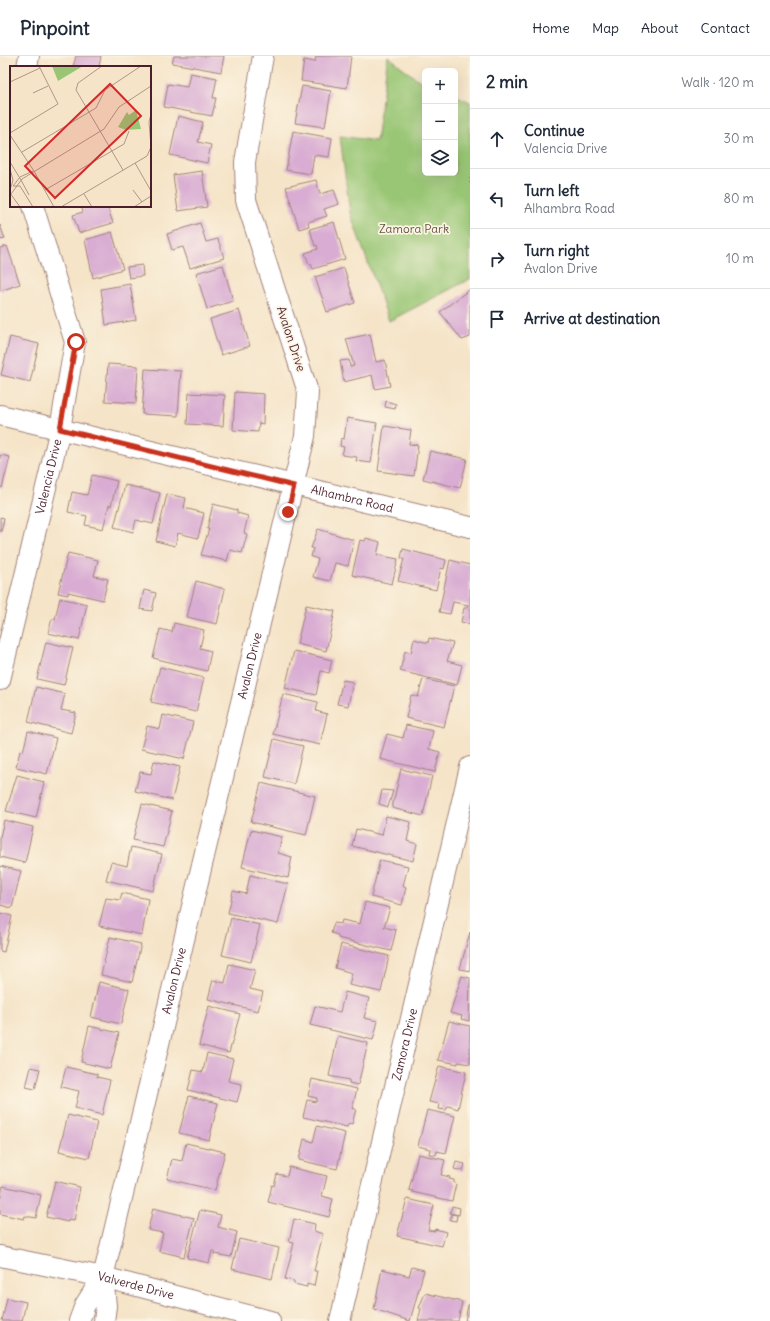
<!DOCTYPE html>
<html lang="en">
<head>
<meta charset="utf-8">
<style>
	:root { --surface:#fff; --page:#f2f2f3; --text:#1f2937; --muted:#747a83; --line:#e0e1e3 }
	body { margin:0; font-family:Delius,sans-serif; background:var(--page); color:var(--text) }
	.controls { position:absolute; right:12px; top:12px; display:grid; overflow:hidden; border-radius:6px; box-shadow:0 4px 16px #0002 }
	.controls button { width:36px; height:36px; display:grid; place-items:center; padding:0; border:0; border-bottom:1px solid var(--line); background:var(--surface); color:var(--text); font:20px sans-serif }
	.stop { position:absolute; width:12px; height:12px; margin:-9px; border:3px solid #c8321e; border-radius:50%; background:#fff }
	.stop.end { background:#c8321e; border-color:#fff; box-shadow:0 1px 4px #0008 }
	.list { margin:0; padding:0; list-style:none }
	h2 { display:flex; justify-content:space-between; align-items:center; height:52px; margin:0; padding:0 16px; font-size:17px }
	h2 small { font-size:13px; font-weight:400; color:var(--muted) }
	.list li { display:grid; grid-template-columns:26px 1fr auto; gap:12px; align-items:center; box-sizing:border-box; height:60px; padding:0 16px; border-top:1px solid var(--line) }
	.list b { display:block; font-size:15px; white-space:nowrap }
	.list p { margin:0; font-size:13px; white-space:nowrap; color:var(--muted) }
	.list em { font-size:13px; font-style:normal; color:var(--muted) }
	.icon { flex:none; width:22px; height:22px; fill:none; stroke:currentColor; stroke-width:2; stroke-linecap:round; stroke-linejoin:round }
	.map { position:relative; flex:none; width:470px; height:1265px; overflow:hidden }
	header { display:flex; align-items:center; gap:24px; box-sizing:border-box; height:56px; padding:0 20px; background:var(--surface); border-bottom:1px solid var(--line) }
	header strong { font-size:19px }
	nav { display:flex; gap:22px; margin-inline-start:auto; font-size:14px }
	main { display:flex }
	aside { flex:1; background:var(--surface) }
	.map>svg:first-child { display:block }
</style>
</head>
<body>
<header>
<strong>Pinpoint</strong>
<nav><a>Home</a><a>Map</a><a>About</a><a>Contact</a></nav>
</header>
<main>
<div class="map">
<svg width="470" height="1265" viewBox="0 0 470 1265">
	<rect width="100%" height="100%" fill="#fcf5e5"/>
	<filter id="ink" filterUnits="userSpaceOnUse"><feTurbulence type="fractalNoise" baseFrequency=".025" numOctaves="2"/><feDisplacementMap in="SourceGraphic" scale="8" xChannelSelector="R" yChannelSelector="G"/><feConvolveMatrix kernelMatrix="1 2 1 2 8 2 1 2 1" color-interpolation-filters="sRGB"/></filter>
	<filter id="wash" filterUnits="userSpaceOnUse"><feTurbulence type="fractalNoise" baseFrequency=".012" numOctaves="4" result="noise"/><feDisplacementMap in="SourceGraphic" scale="16" xChannelSelector="R" yChannelSelector="G"/><feGaussianBlur stdDeviation="0.9" result="paint"/><feColorMatrix in="noise" values="0 0 0 0 0 0 0 0 0 0 0 0 0 0 0 0 0 1.4 0 .05"/><feComposite in="paint" operator="in"/></filter>
	<g filter="url(#wash)">
		<rect width="100%" height="100%" fill="#f5e4c8"/>
		<path fill="#99c674" stroke="#727250" d="M 388,0 L 417,23 L 425,27 L 425,117 L 455,117 L 455,39 L 470,46 L 470,223 L 389,265 L 350,157 L 340,80 L 376,85 Z"/>
		<g id="blocks">
			<g fill="#d9add3">
				<path d="M 76,0 L 101,0 L 99,11 L 73,11 Z"/>
				<path d="M 174,0 L 224,0 L 221,16 L 172,7 Z"/>
				<path d="M 316,0 L 351,0 L 347,32 L 301,25 L 304,4 L 315,6 Z"/>
				<path d="M 190,17 L 217,22 L 213,42 L 216,42 L 212,60 L 164,51 L 168,28 L 187,31 Z"/>
				<path d="M 302,30 L 331,35 L 325,71 L 295,67 Z"/>
				<path d="M 178,60 L 203,66 L 198,86 L 211,89 L 207,107 L 170,99 Z"/>
				<path d="M 293,75 L 332,82 L 329,101 L 314,99 L 311,118 L 286,114 Z"/>
				<path d="M 202,115 L 207,151 L 178,155 L 173,119 Z"/>
				<path d="M 316,124 L 320,138 L 334,134 L 339,148 L 324,153 L 327,160 L 308,166 L 309,170 L 299,173 L 286,131 Z"/>
				<path d="M 81,150 L 107,150 L 113,167 L 79,177 L 73,159 L 83,156 Z"/>
				<path d="M 334,166 L 345,203 L 313,213 L 311,208 L 309,208 L 305,197 L 318,193 L 317,189 L 315,190 L 310,173 Z"/>
				<path d="M 200,167 L 206,186 L 218,183 L 224,202 L 190,212 L 183,191 L 172,194 L 167,178 Z"/>
				<path d="M 0,169 L 5,183 L 0,184 Z"/>
				<path d="M 112,176 L 123,213 L 93,222 L 85,184 Z"/>
				<path d="M 7,190 L 20,228 L 0,235 L 0,192 Z"/>
				<path d="M 142,209 L 143,220 L 129,222 L 127,211 Z"/>
				<path d="M 223,209 L 233,245 L 207,253 L 196,217 Z"/>
				<path d="M 344,212 L 355,247 L 327,256 L 315,221 Z"/>
				<path d="M 130,228 L 136,264 L 106,269 L 101,233 Z"/>
				<path d="M 470,233 L 470,281 L 462,284 L 440,256 Z"/>
				<path d="M 239,254 L 250,290 L 221,299 L 210,263 Z"/>
				<path d="M 370,278 L 376,306 L 385,304 L 390,330 L 375,333 L 372,319 L 344,326 L 340,305 L 349,304 L 350,311 L 354,310 L 346,283 Z"/>
				<path d="M 10,281 L 39,288 L 30,326 L 1,319 Z"/>
				<path d="M 108,308 L 138,310 L 136,347 L 105,345 Z"/>
				<path d="M 145,313 L 181,315 L 178,360 L 142,358 Z"/>
				<path d="M 235,336 L 264,338 L 263,368 L 259,367 L 258,376 L 233,374 Z"/>
				<path d="M 189,337 L 225,339 L 223,370 L 187,368 Z"/>
				<path d="M 386,345 L 396,348 L 395,353 L 385,351 Z"/>
				<path d="M 347,362 L 377,367 L 371,407 L 356,405 L 357,401 L 342,399 L 344,391 L 340,390 L 341,382 L 344,383 Z"/>
				<path d="M 384,370 L 411,374 L 409,388 L 418,389 L 414,420 L 378,415 Z"/>
				<path d="M 430,395 L 467,403 L 460,432 L 423,423 Z"/>
				<path d="M 0,399 L 10,401 L 2,432 L 0,431 Z"/>
				<path d="M 92,419 L 117,425 L 111,450 L 109,449 L 103,473 L 85,469 L 87,460 L 68,456 L 72,436 L 87,439 Z"/>
				<path d="M 125,429 L 160,437 L 153,468 L 136,464 L 133,476 L 114,471 Z"/>
				<path d="M 167,438 L 186,442 L 184,452 L 204,457 L 198,482 L 178,477 L 175,490 L 156,485 Z"/>
				<path d="M 213,448 L 237,454 L 237,457 L 248,460 L 244,477 L 247,478 L 242,497 L 230,494 L 227,505 L 201,499 L 209,473 L 207,473 Z"/>
				<path d="M 0,461 L 4,462 L 1,476 L 0,475 Z"/>
				<path d="M 318,473 L 354,484 L 348,510 L 335,507 L 330,525 L 313,521 L 318,503 L 311,501 L 313,492 L 311,492 Z"/>
				<path d="M 366,482 L 380,486 L 377,499 L 398,503 L 392,528 L 352,519 L 360,484 L 365,485 Z"/>
				<path d="M 403,493 L 446,504 L 444,513 L 441,512 L 436,534 L 398,525 L 404,503 L 401,502 Z"/>
				<path d="M 68,497 L 98,504 L 94,520 L 108,523 L 103,544 L 68,536 L 68,539 L 58,537 Z"/>
				<path d="M 450,504 L 470,509 L 470,568 L 461,566 L 464,552 L 467,552 L 468,549 L 453,546 L 450,558 L 439,556 Z"/>
				<path d="M 196,525 L 225,533 L 217,568 L 187,561 Z"/>
				<path d="M 144,534 L 156,537 L 152,555 L 140,553 Z"/>
				<path d="M 60,542 L 87,548 L 79,584 L 48,577 L 52,563 L 55,563 Z"/>
				<path d="M 306,549 L 335,555 L 326,595 L 297,588 Z"/>
				<path d="M 174,567 L 204,574 L 200,592 L 211,595 L 207,615 L 153,602 L 160,573 L 172,576 Z"/>
				<path d="M 429,582 L 453,587 L 447,605 L 462,609 L 457,629 L 400,615 L 405,595 L 411,597 L 414,583 L 428,587 Z"/>
				<path d="M 46,586 L 73,592 L 64,629 L 37,623 Z"/>
				<path d="M 294,595 L 332,604 L 329,617 L 321,615 L 316,639 L 285,632 Z"/>
				<path d="M 160,611 L 204,622 L 196,656 L 151,646 Z"/>
				<path d="M 423,623 L 454,630 L 444,671 L 406,662 L 411,639 L 418,641 Z"/>
				<path d="M 343,624 L 353,626 L 348,650 L 337,648 Z"/>
				<path d="M 36,631 L 65,638 L 61,654 L 76,657 L 71,677 L 28,666 Z"/>
				<path d="M 283,638 L 318,646 L 316,655 L 327,658 L 320,689 L 273,678 Z"/>
				<path d="M 163,659 L 193,666 L 184,703 L 141,693 L 147,670 L 160,673 Z"/>
				<path d="M 406,669 L 433,675 L 429,693 L 440,696 L 435,716 L 380,703 L 387,678 L 403,682 Z"/>
				<path d="M 28,675 L 56,682 L 47,718 L 16,711 L 20,695 L 23,696 Z"/>
				<path d="M 274,683 L 303,690 L 294,728 L 265,721 Z"/>
				<path d="M 154,705 L 180,711 L 172,744 L 135,735 L 140,716 L 151,718 Z"/>
				<path d="M 401,713 L 432,720 L 423,760 L 392,752 Z"/>
				<path d="M 17,719 L 44,726 L 36,762 L 6,755 Z"/>
				<path d="M 261,727 L 315,740 L 306,779 L 251,766 Z"/>
				<path d="M 382,734 L 393,735 L 388,751 L 379,748 Z"/>
				<path d="M 142,748 L 172,755 L 163,791 L 133,784 Z"/>
				<path d="M 386,760 L 411,766 L 407,785 L 417,788 L 413,805 L 352,790 L 356,773 L 382,779 Z"/>
				<path d="M 4,764 L 33,771 L 25,807 L 0,801 L 0,781 Z"/>
				<path d="M 251,774 L 282,781 L 278,797 L 292,801 L 288,822 L 242,811 Z"/>
				<path d="M 131,791 L 162,798 L 153,835 L 106,824 L 111,806 L 127,810 Z"/>
				<path d="M 380,804 L 408,810 L 403,830 L 406,831 L 402,849 L 371,841 Z"/>
				<path d="M 0,810 L 21,815 L 12,852 L 0,849 Z"/>
				<path d="M 250,819 L 288,828 L 278,868 L 228,857 L 233,835 L 246,838 Z"/>
				<path d="M 122,837 L 148,843 L 142,879 L 99,870 L 106,842 L 120,844 Z"/>
				<path d="M 365,846 L 390,852 L 384,871 L 396,874 L 391,895 L 338,882 L 338,879 L 331,877 L 334,867 L 341,868 L 342,864 L 360,868 Z"/>
				<path d="M 0,857 L 12,860 L 4,896 L 0,895 Z"/>
				<path d="M 231,862 L 260,869 L 251,906 L 222,899 Z"/>
				<path d="M 470,876 L 470,915 L 460,913 Z"/>
				<path d="M 110,881 L 141,888 L 132,926 L 101,919 Z"/>
				<path d="M 341,888 L 389,900 L 381,936 L 349,929 L 352,917 L 335,912 Z"/>
				<path d="M 229,908 L 255,914 L 250,933 L 263,936 L 258,955 L 208,943 L 213,924 L 225,927 Z"/>
				<path d="M 462,920 L 470,922 L 469,965 L 461,963 L 462,960 L 450,957 Z"/>
				<path d="M 99,926 L 129,933 L 121,968 L 91,961 Z"/>
				<path d="M 345,936 L 369,942 L 364,962 L 378,965 L 373,984 L 310,969 L 315,950 L 340,956 Z"/>
				<path d="M 209,950 L 240,958 L 229,997 L 199,989 Z"/>
				<path d="M 449,965 L 470,970 L 470,1008 L 458,1006 L 458,1008 L 438,1004 Z"/>
				<path d="M 89,970 L 119,977 L 110,1013 L 81,1006 Z"/>
				<path d="M 338,980 L 368,987 L 358,1029 L 349,1027 L 349,1024 L 329,1020 Z"/>
				<path d="M 207,997 L 233,1003 L 228,1025 L 242,1028 L 237,1046 L 188,1034 L 193,1014 L 203,1016 Z"/>
				<path d="M 439,1010 L 466,1016 L 458,1053 L 448,1050 L 446,1054 L 439,1053 L 440,1048 L 429,1046 Z"/>
				<path d="M 31,1011 L 40,1013 L 35,1033 L 26,1031 Z"/>
				<path d="M 66,1011 L 97,1018 L 97,1021 L 110,1024 L 102,1059 L 75,1052 L 79,1035 L 61,1031 Z"/>
				<path d="M 312,1023 L 357,1033 L 352,1053 L 356,1053 L 352,1068 L 349,1067 L 347,1071 L 303,1061 L 307,1044 L 316,1046 L 317,1042 L 308,1040 Z"/>
				<path d="M 189,1040 L 218,1047 L 209,1084 L 179,1077 Z"/>
				<path d="M 427,1054 L 455,1060 L 446,1097 L 437,1095 L 436,1099 L 429,1098 L 430,1093 L 418,1090 Z"/>
				<path d="M 68,1059 L 97,1066 L 89,1102 L 59,1095 Z"/>
				<path d="M 317,1070 L 345,1077 L 337,1113 L 299,1104 L 304,1083 L 313,1086 Z"/>
				<path d="M 186,1087 L 225,1096 L 215,1134 L 167,1123 L 172,1103 L 182,1105 Z"/>
				<path d="M 418,1098 L 445,1104 L 441,1119 L 450,1121 L 449,1123 L 454,1124 L 454,1127 L 456,1128 L 452,1145 L 412,1136 L 413,1135 L 409,1134 Z"/>
				<path d="M 456,1106 L 465,1108 L 463,1115 L 454,1113 Z"/>
				<path d="M 289,1111 L 327,1120 L 322,1140 L 333,1143 L 329,1161 L 268,1146 L 272,1129 L 274,1130 L 277,1118 L 287,1120 Z"/>
				<path d="M 55,1125 L 80,1131 L 74,1165 L 68,1164 L 68,1166 L 46,1161 Z"/>
				<path d="M 3,1130 L 41,1139 L 36,1162 L 25,1160 L 24,1163 L 0,1158 L 0,1143 Z"/>
				<path d="M 407,1143 L 434,1149 L 428,1174 L 435,1175 L 435,1173 L 446,1176 L 442,1190 L 397,1180 Z"/>
				<path d="M 452,1150 L 460,1152 L 459,1159 L 450,1157 Z"/>
				<path d="M 153,1152 L 194,1162 L 184,1201 L 159,1195 L 163,1177 L 148,1174 Z"/>
				<path d="M 200,1154 L 221,1159 L 218,1171 L 237,1176 L 231,1201 L 214,1198 L 215,1195 L 212,1195 L 209,1207 L 187,1202 Z"/>
				<path d="M 452,1158 L 457,1159 L 456,1165 L 450,1164 Z"/>
				<path d="M 294,1163 L 315,1168 L 314,1175 L 323,1178 L 314,1215 L 317,1215 L 314,1230 L 307,1228 L 307,1231 L 294,1228 L 294,1225 L 285,1223 L 294,1187 L 289,1186 Z"/>
				<path d="M 239,1183 L 279,1192 L 272,1223 L 232,1213 Z"/>
				<path d="M 412,1211 L 424,1214 L 410,1265 L 374,1253 L 382,1213 L 409,1220 Z"/>
				<path d="M 425,1237 L 462,1246 L 458,1265 L 418,1265 L 421,1253 L 419,1252 Z"/>
				<path d="M 7,1242 L 26,1246 L 22,1265 L 2,1265 Z"/>
				<path d="M 468,1249 L 470,1249 L 470,1265 L 465,1265 Z"/>
			</g>
		</g>
	</g>
	<g filter="url(#ink)">
		<use href="#blocks" fill-opacity="0" stroke="#a0827a" stroke-width="1"/>
		<g fill="none" stroke-linecap="round" stroke-linejoin="round">
			<g stroke="#a0827a" stroke-width="22">
				<g id="minor">
					<path d="M 27,11 L 29,0"/>
					<path id="s1" d="M 0,359 L 470,471"/>
					<path id="s2" d="M 0,624 L 60,373 L 75,286 L 33,150"/>
					<path id="s3" d="M 0,1200 L 103,1221 L 270,1265"/>
					<path d="M 79,1265 L 85,1249 L 103,1221"/>
					<path id="s4" d="M 104,1265 L 106,1250 L 103,1221 L 305,380 L 308,336 L 246,144 L 245,106 L 263,0"/>
					<path id="s5" d="M 340,1265 L 470,711"/>
				</g>
			</g>
			<path stroke="#a0827a" stroke-width="2.5" stroke-dasharray="1 3" stroke-linecap="butt" d="M 470,118 L 470,127"/>
			<use href="#minor" stroke="#fff" stroke-width="20"/>
		</g>
	</g>
	<g fill="none" stroke-linecap="round" stroke-linejoin="round" filter="url(#ink)">
		<path stroke="#c8321e" stroke-width="5" d="M 76,286 L 60,373 L 294,430 L 288,456"/>
	</g>
	<g text-anchor="middle" stroke-width="3.5" stroke-linejoin="round" paint-order="stroke">
		<g font-size="12" fill="#625141" stroke="#fcf5e5">
			<text x="414" y="177">Zamora Park</text>
		</g>
		<g font-size="12" fill="#4a1f2b" stroke="#fcf5e5">
			<text transform="translate(291 283) rotate(72)" y="4">Avalon Drive</text>
			<text dy="4" stroke="none"><textPath href="#s2" startOffset="209">Valencia Drive</textPath></text>
			<text dy="4" stroke="none"><textPath href="#s1" startOffset="362">Alhambra Road</textPath></text>
			<text dy="4" stroke="none"><textPath href="#s4" startOffset="673">Avalon Drive</textPath></text>
			<text dy="4" stroke="none"><textPath href="#s4" startOffset="349">Avalon Drive</textPath></text>
			<text dy="4" stroke="none"><textPath href="#s5" startOffset="284">Zamora Drive</textPath></text>
			<text dy="4" stroke="none"><textPath href="#s3" startOffset="139">Valverde Drive</textPath></text>
		</g>
	</g>
	<g transform="translate(10 10)">
		<rect width="141" height="141" fill="#f5e4c8"/>
		<path d="M 42,0 L 73,0 L 48,15 ZM 126,44 L 131,63 L 116,64 L 108,61 L 117,46 L 119,49 Z" fill="#99c674"/>
		<path fill="none" stroke="#b19589" stroke-width="1" d="M 92,0 L 68,17 L 66,24 L 113,104M 0,16 L 30,2M 23,27 L 38,20M 0,67 L 48,38 L 29,0M 0,69 L 24,105 L 44,141M 12,86 L 86,42 L 95,24 L 131,0M 0,96 L 11,114M 125,97 L 141,125M 0,103 L 3,114 L 0,124M 11,114 L 19,129M 3,120 L 10,111 L 23,105M 3,120 L 10,120 L 23,141M 35,124 L 114,78 L 119,65M 123,124 L 132,136M 0,127 L 10,141M 1,128 L 12,113 L 94,63 L 109,41 L 141,20M 74,128 L 82,141M 51,141 L 137,90 L 141,81 L 139,56 L 141,48M 124,141 L 141,130"/>
		<path fill="#d62828" fill-opacity="0.15" stroke="#d62828" stroke-width="2" d="M 100,18 L 131,50 L 45,132 L 15,100 Z"/>
		<rect width="141" height="141" fill="none" stroke="#4a1f2b" stroke-width="2"/>
	</g>
</svg>
<div class="controls">
<button>+</button>
<button>−</button>
<button><svg class="icon" aria-label="layers" viewBox="0 0 24 24"><path d="M12 4l9 5-9 5-9-5zM3 14l9 5 9-5"/></svg></button>
</div>
<div class="stop" style="left:76px;top:286px"></div>
<div class="stop end" style="left:288px;top:456px"></div>
</div>
<aside>
<h2>2 min<small>Walk · 120 m</small></h2>
<ul class="list">
<li><svg class="icon" aria-label="ahead" viewBox="0 0 24 24"><path d="M12 20V5M6 11l6-6 6 6"/></svg><div><b>Continue</b><p>Valencia Drive</p></div><em>30 m</em></li>
<li><svg class="icon" aria-label="left" viewBox="0 0 24 24"><path d="M17 20v-9H6M10 6l-5 5 5 5"/></svg><div><b>Turn left</b><p>Alhambra Road</p></div><em>80 m</em></li>
<li><svg class="icon" aria-label="right" viewBox="0 0 24 24"><path d="M7 20v-9h11M14 6l5 5-5 5"/></svg><div><b>Turn right</b><p>Avalon Drive</p></div><em>10 m</em></li>
<li><svg class="icon" aria-label="arrive" viewBox="0 0 24 24"><path d="M6 21V4h12l-3 4 3 4H6"/></svg><div><b>Arrive at destination</b></div></li>
</ul>
</aside>
</main>
</body>
</html>
